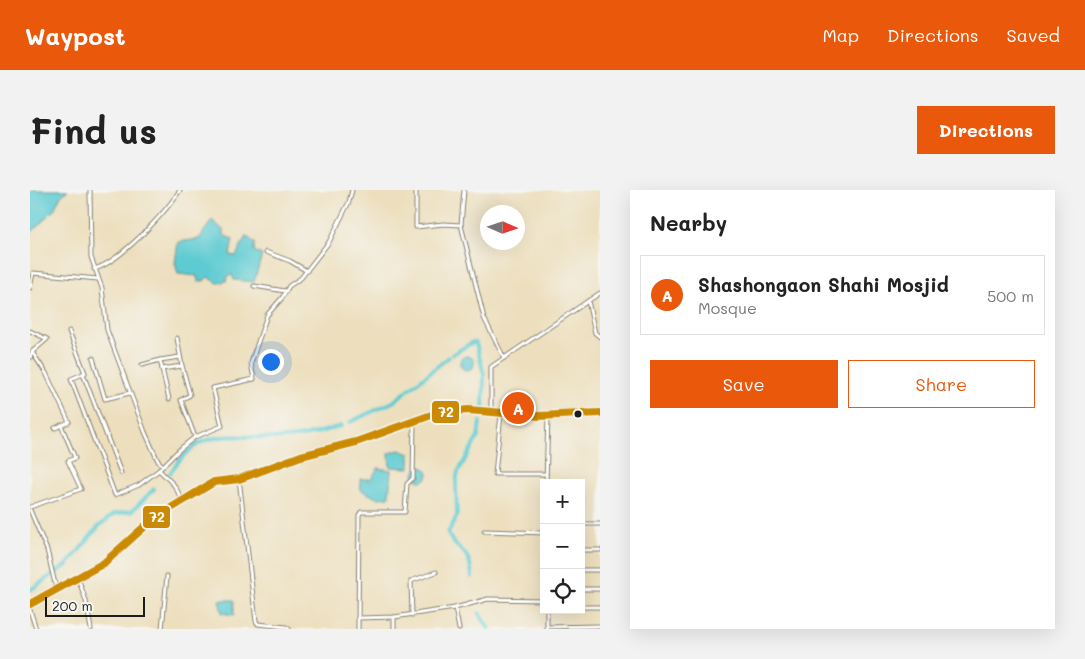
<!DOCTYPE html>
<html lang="en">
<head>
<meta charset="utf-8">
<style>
	:root { --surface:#fff; --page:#f2f2f2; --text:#222; --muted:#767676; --line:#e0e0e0; --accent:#ea580c }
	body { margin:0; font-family:Mali,sans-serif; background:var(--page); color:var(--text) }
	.controls { position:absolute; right:15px; bottom:15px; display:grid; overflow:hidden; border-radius:0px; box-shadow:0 5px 20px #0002 }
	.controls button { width:45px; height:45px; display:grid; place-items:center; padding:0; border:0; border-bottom:1px solid var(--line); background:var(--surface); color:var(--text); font:25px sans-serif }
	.compass { position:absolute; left:450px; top:15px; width:45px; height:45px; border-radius:50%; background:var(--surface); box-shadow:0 5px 20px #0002; rotate:93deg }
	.scale { position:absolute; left:15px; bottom:12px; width:100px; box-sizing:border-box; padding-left:5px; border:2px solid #1c1c1c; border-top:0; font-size:14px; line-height:18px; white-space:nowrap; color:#1c1c1c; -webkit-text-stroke:4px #f6f6f2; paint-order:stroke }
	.you { position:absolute; left:240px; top:171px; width:18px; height:18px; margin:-12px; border:4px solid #fff; border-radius:50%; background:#1a73e8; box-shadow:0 0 0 8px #1a73e833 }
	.badge { display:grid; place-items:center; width:32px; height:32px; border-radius:50%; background:var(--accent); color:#fff; font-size:16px; font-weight:700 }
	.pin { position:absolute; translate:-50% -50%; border:2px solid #fff; box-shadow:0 1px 5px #0006 }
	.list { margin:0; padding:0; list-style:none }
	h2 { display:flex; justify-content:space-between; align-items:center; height:65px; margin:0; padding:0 20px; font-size:21px }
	h2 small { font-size:16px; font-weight:400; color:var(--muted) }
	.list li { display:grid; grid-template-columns:32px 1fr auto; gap:15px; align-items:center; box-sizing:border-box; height:80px; margin:0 10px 10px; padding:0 10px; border:1px solid var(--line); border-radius:0px }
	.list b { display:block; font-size:19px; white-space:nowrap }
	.list p { margin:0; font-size:16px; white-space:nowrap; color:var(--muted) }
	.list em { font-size:16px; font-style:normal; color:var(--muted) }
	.actions { display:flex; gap:10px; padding:15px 20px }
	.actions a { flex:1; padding:11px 0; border:1px solid var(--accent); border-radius:0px; text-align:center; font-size:18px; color:var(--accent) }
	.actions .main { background:var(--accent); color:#fff }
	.icon { flex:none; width:28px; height:28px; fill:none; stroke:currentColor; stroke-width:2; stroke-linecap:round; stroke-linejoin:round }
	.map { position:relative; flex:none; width:570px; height:439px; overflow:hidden; border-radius:0px }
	header { display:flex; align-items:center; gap:30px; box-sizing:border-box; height:70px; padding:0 25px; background:var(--accent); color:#fff }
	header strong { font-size:24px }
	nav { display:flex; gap:28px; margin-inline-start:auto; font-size:18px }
	.intro { display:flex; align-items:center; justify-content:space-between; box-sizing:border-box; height:120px; padding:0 30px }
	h1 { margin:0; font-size:35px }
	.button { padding:12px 22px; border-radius:0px; background:var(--accent); color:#fff; font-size:18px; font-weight:700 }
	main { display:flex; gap:30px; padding:0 30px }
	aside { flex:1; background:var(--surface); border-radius:0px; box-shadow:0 5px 20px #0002 }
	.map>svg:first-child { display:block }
</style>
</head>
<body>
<header>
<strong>Waypost</strong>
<nav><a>Map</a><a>Directions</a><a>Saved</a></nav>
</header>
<div class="intro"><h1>Find us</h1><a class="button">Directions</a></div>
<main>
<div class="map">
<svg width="570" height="439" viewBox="0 0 570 439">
	<rect width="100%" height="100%" fill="#f6f6f2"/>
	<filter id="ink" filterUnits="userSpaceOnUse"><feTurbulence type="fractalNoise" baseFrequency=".02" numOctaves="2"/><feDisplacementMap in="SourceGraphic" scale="10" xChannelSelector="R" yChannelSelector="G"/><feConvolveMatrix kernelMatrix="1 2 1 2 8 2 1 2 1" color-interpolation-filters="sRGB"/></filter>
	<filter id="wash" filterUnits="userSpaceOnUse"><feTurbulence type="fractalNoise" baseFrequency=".0096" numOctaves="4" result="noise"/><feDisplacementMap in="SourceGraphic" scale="20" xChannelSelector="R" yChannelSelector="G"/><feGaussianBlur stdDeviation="1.12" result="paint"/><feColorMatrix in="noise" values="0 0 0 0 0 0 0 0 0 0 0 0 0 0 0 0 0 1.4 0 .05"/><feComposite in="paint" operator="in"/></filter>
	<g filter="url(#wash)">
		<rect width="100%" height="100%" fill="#eddfbd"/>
		<g fill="#5dcbd1" stroke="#3c7476">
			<path d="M 2,0 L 38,0 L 30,7 L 24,20 L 0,44 L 0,2 Z"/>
			<path d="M 182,30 L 193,40 L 195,46 L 203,49 L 200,65 L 206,66 L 216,46 L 225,53 L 224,61 L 232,65 L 224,92 L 204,90 L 202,85 L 198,86 L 196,91 L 188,93 L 178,87 L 174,91 L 168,92 L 167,86 L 148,84 L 145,73 L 148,52 L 169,49 Z"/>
			<circle cx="437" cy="173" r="7"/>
			<path d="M 369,260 L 380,264 L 380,278 L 360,277 L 359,263 Z"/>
			<circle cx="391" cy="284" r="7"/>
			<path d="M 348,278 L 361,280 L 359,307 L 347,308 L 331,300 L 330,289 L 341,289 Z"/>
			<path d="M 189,410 L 204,410 L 204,425 L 192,423 Z"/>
		</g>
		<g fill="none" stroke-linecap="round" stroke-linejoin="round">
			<g stroke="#5dcbd1" stroke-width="4">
				<path d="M 423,164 L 443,152 L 446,153 L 454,185 L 453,221"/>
				<path d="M 320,232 L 363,212 L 419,167"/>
				<path d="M 140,283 C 173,233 201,249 250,248 C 271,248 291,242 311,236"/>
				<path d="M 442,387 C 440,355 425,363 418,343 L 427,326 L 426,292 L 428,282 L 448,247 L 450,232"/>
				<path d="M 0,400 L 37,375 L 69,336 L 84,324 L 102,321 L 124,299"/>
				<path d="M 449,423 L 459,439"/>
			</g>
		</g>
	</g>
	<g filter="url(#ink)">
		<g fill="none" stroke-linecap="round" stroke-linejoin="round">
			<g stroke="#847e6c" stroke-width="5">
				<g id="minor">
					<path d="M 60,0 L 61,67 L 72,98 L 77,140 L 115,242 L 128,271 L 133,276"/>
					<path d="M 386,0 L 386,37 L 413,34 L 431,35 L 454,128 L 474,168 L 461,177 L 461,223"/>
					<path d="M 431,35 L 434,0"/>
					<path d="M 236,62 L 260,71 L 277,81"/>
					<path d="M 64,79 C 89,73 136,22 150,0"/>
					<path d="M 224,96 L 255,101"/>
					<path d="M 0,98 L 3,83 L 68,89"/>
					<path d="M 558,111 L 570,103"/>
					<path d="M 0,141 L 17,149 L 2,162 L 0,168"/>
					<path d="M 39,141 L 55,183 L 41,189 L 85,305 L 109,295 L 129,280 L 150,259 L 165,247 L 192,236 L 183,198 L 224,189 L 221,173 L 237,125 L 252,108 L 259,96 L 271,88 L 299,52 L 319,12 L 322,0"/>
					<path d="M 147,148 L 152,176 L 160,205 L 151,210 L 165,247"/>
					<path d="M 2,162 L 16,183 L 39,232 L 25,238"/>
					<path d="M 63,168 L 75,209 L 100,203"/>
					<path d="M 474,168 L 558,111 L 565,143 L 570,147"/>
					<path d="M 112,175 L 130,170"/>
					<path d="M 132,179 L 152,176"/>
					<path d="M 53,184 L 91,283"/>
					<path d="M 139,209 L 130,170 L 150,167"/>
					<path d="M 471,224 L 465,284 L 516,284"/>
					<path d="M 129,280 L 144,295 L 153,311"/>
					<path d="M 209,289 L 226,431 L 228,434 L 256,437 L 259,439"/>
					<path d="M 516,293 L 518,226"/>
					<path d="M 0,317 L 51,299 L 38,271 L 45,268 L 31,235"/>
					<path d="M 0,320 L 17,360 L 26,398"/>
					<path d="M 551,334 L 570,334"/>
					<path d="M 454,341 L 514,343"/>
					<path d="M 551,360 L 570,360"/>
					<path d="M 551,380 L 570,380"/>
					<path d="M 48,388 L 56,411 L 61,439"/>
					<path d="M 551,399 L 570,399"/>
					<path d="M 551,417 L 570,417"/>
					<path d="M 425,418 L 458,409 L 514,410"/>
					<path d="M 0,420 L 6,439"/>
					<path d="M 517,420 L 517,439"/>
					<path d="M 382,425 L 381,391 L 406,382"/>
					<path d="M 364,427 L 364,439"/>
					<path d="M 328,428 L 364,427 L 425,418 L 429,439"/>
					<path d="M 517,437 L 570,436"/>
					<path d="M 132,439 L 137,386"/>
					<path d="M 328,439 L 329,325 L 331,322 L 375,322 L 377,294 L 383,288 L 384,230"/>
				</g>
			</g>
			<g stroke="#847e6c" stroke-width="6">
				<path id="major" d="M 0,414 L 74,373 L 123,329 L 184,292 L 209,289 L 271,266 L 326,252 L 407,223 L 438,220 L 509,226 L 570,223"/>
			</g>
			<use href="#minor" stroke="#fff" stroke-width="3"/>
			<use href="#major" stroke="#fff" stroke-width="4.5"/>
			<g stroke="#f6f6f2" stroke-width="11">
				<path id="bus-1" d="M 0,414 L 74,373 L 123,329 L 184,292 L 209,289 L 271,266 L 326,252 L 407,223 L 438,220 L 509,226 L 570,223"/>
			</g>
			<use href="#bus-1" stroke="#cb8a06" stroke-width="8"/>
		</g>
	</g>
	<circle fill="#1c1c1c" stroke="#f6f6f2" stroke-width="2" cx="548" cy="224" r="4.5"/>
	<g stroke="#f6f6f2" stroke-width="2">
		<rect x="401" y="210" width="29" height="24" rx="5" fill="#cb8a06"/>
		<rect x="112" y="315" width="29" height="24" rx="5" fill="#cb8a06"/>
	</g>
	<g font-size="14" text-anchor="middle" font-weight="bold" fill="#fff">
		<text x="416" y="227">72</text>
		<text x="127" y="332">72</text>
	</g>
</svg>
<div class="controls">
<button>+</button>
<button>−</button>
<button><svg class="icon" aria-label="locate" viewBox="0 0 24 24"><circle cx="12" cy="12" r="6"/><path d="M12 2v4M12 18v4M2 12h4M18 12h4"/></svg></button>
</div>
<svg class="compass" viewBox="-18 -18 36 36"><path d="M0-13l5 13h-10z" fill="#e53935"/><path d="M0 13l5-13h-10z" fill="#767676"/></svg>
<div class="scale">200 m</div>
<div class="you"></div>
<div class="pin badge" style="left:488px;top:218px">A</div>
</div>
<aside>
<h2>Nearby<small></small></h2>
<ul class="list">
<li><span class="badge">A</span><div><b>Shashongaon Shahi Mosjid</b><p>Mosque</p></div><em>500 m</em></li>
</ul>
<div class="actions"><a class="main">Save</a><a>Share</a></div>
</aside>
</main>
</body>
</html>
